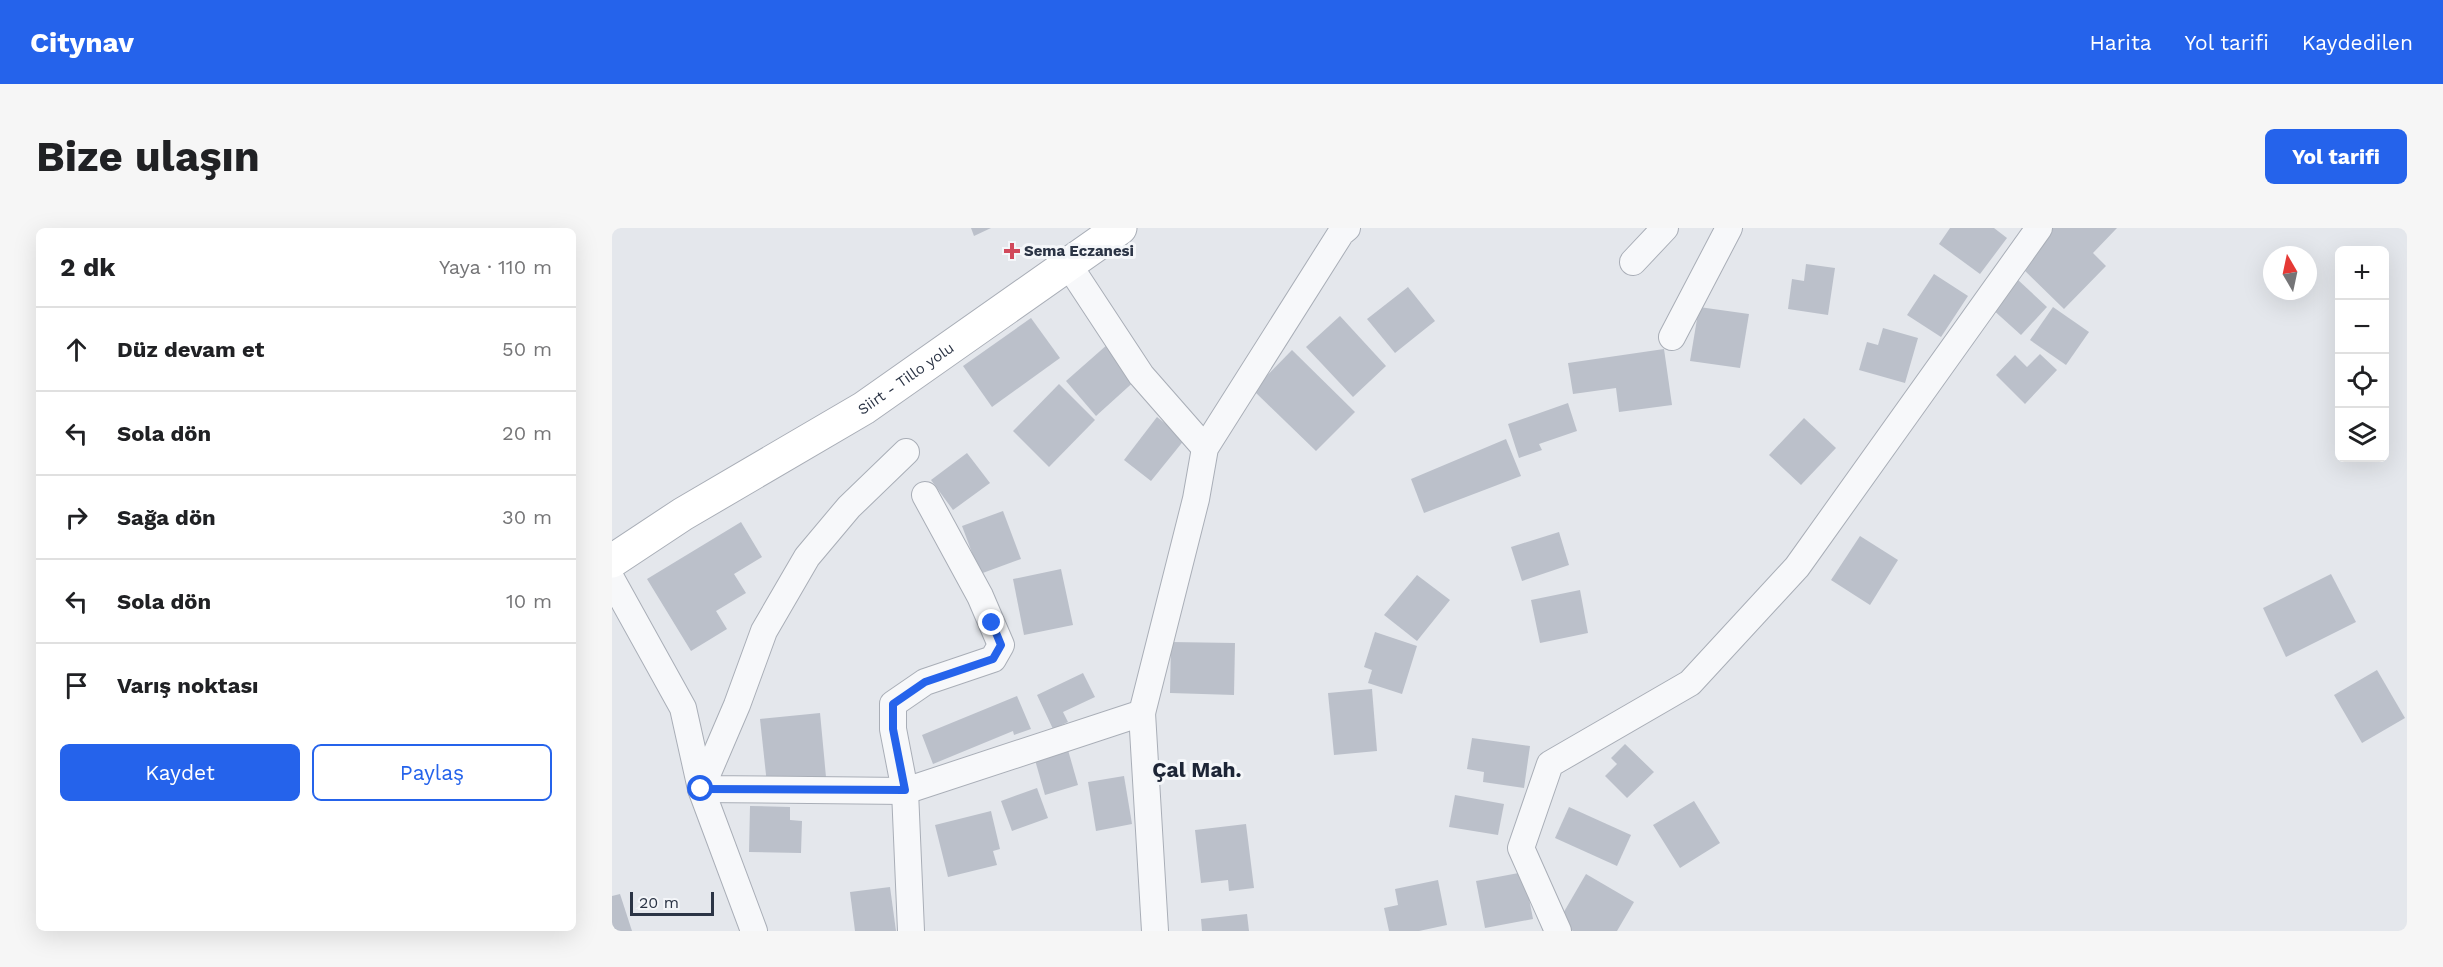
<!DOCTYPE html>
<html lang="tr">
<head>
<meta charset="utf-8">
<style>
	:root { --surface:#fff; --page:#f6f6f6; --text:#202124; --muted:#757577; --line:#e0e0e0; --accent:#2563eb }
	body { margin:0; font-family:"Work Sans",sans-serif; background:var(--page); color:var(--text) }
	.controls { position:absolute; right:18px; top:18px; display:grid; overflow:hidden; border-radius:9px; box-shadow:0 6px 24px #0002 }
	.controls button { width:54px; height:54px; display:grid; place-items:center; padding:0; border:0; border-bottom:2px solid var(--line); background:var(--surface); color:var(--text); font:30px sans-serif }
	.compass { position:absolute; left:1651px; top:18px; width:54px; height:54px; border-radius:50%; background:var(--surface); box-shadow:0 6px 24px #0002; rotate:351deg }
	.scale { position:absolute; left:18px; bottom:15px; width:84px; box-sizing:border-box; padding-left:6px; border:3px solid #2b3445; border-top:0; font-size:16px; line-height:21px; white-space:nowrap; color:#2b3445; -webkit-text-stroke:4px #f4f6f9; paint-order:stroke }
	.stop { position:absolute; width:18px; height:18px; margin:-14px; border:4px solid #2563eb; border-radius:50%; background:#fff }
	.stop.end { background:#2563eb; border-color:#fff; box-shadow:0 2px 6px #0008 }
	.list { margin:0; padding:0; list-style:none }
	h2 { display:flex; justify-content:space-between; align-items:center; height:78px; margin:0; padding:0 24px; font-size:26px }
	h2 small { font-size:20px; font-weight:400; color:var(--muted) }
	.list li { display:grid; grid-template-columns:39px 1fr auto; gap:18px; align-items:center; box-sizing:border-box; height:84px; padding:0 24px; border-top:2px solid var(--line) }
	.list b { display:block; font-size:22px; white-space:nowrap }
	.list em { font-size:20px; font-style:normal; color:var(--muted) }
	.actions { display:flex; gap:12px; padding:18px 24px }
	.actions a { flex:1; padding:14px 0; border:2px solid var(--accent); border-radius:9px; text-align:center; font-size:21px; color:var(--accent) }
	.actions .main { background:var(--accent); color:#fff }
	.icon { flex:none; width:33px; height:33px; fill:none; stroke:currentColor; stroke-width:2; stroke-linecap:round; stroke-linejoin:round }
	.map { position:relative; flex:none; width:1795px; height:703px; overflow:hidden; border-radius:9px }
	header { display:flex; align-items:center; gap:36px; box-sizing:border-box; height:84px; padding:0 30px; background:var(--accent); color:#fff }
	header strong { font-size:28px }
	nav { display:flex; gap:33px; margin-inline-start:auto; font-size:21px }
	.intro { display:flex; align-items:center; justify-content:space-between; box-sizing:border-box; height:144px; padding:0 36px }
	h1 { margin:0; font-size:42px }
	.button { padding:15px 27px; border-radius:9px; background:var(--accent); color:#fff; font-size:21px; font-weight:700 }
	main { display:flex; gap:36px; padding:0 36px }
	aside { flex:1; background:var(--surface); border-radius:9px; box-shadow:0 6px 24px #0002 }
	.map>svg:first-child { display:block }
</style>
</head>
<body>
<header>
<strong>Citynav</strong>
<nav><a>Harita</a><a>Yol tarifi</a><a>Kaydedilen</a></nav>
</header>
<div class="intro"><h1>Bize ulaşın</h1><a class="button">Yol tarifi</a></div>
<main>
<aside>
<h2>2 dk<small>Yaya · 110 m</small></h2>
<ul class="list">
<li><svg class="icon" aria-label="ahead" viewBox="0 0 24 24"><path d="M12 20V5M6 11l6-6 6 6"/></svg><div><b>Düz devam et</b></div><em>50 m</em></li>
<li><svg class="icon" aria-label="left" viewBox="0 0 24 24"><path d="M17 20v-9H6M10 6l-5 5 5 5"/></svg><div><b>Sola dön</b></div><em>20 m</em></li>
<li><svg class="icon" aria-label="right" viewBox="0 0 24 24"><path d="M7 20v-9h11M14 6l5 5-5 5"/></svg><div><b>Sağa dön</b></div><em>30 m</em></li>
<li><svg class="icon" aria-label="left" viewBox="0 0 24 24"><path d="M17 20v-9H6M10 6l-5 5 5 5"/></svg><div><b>Sola dön</b></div><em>10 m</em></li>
<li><svg class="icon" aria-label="arrive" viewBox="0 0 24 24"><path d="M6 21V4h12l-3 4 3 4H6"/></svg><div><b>Varış noktası</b></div></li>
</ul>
<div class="actions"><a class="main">Kaydet</a><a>Paylaş</a></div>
</aside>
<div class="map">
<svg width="1795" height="703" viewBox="0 0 1795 703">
	<rect width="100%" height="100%" fill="#e4e7ec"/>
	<g fill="#bbc0ca">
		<path d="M 359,0 L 379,0 L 362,8 Z"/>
		<path d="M 1338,0 L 1382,0 L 1395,10 L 1368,46 L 1327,16 Z"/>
		<path d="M 1440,0 L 1505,0 L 1481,25 L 1494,38 L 1452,81 L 1405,35 Z"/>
		<path d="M 1194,36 L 1223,40 L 1216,87 L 1176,81 L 1180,51 L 1192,53 Z"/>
		<path d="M 1322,46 L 1356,68 L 1329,109 L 1295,87 Z"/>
		<path d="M 1405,51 L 1435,79 L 1409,107 L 1379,80 Z"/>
		<path d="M 796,59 L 823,93 L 783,125 L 755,91 Z"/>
		<path d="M 1087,79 L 1137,86 L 1128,140 L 1078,133 Z"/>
		<path d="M 1441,79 L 1477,104 L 1454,137 L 1418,112 Z"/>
		<path d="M 728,88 L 774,138 L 741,169 L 694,119 Z"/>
		<path d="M 419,90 L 448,130 L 380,179 L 351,138 Z"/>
		<path d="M 1271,100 L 1306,110 L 1293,155 L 1247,142 L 1255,114 L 1266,117 Z"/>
		<path d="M 496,116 L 526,150 L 484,188 L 454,153 Z"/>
		<path d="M 1052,121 L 1060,177 L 1007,184 L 1004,160 L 961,166 L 956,135 Z"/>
		<path d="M 680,122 L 743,184 L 704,223 L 641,162 Z"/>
		<path d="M 1428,126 L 1445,142 L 1413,176 L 1384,147 L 1403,127 L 1415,139 Z"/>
		<path d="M 447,156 L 483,192 L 437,239 L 401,203 Z"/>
		<path d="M 956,175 L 965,203 L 927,216 L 930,222 L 907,230 L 896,196 Z"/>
		<path d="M 545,189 L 573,211 L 539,253 L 512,232 Z"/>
		<path d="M 1192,190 L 1224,220 L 1189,257 L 1157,227 Z"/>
		<path d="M 894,211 L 909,248 L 812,285 L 799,251 Z"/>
		<path d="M 355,225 L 378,255 L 341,282 L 319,252 Z"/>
		<path d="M 391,283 L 409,331 L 368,346 L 350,298 Z"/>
		<path d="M 129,294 L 150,329 L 122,346 L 134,365 L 104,383 L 115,401 L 79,423 L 35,351 Z"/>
		<path d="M 947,304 L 957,337 L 910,353 L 899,319 Z"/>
		<path d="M 1248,308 L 1286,332 L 1258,377 L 1219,352 Z"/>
		<path d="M 449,341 L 461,397 L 412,407 L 401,351 Z"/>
		<path d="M 1719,346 L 1744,394 L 1674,429 L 1651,380 Z"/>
		<path d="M 805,347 L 838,372 L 805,413 L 772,387 Z"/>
		<path d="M 968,362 L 976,405 L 928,415 L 919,372 Z"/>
		<path d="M 763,404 L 805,418 L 790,466 L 756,455 L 760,442 L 752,439 Z"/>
		<path d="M 559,414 L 623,415 L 622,467 L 558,465 Z"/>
		<path d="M 1765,442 L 1793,490 L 1750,515 L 1722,467 Z"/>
		<path d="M 471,445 L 483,469 L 451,484 L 456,494 L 441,501 L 425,467 Z"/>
		<path d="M 760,461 L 765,523 L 722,527 L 716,465 Z"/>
		<path d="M 405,468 L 419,501 L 402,507 L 401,503 L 321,536 L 310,507 Z"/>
		<path d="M 208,485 L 214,549 L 155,556 L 148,491 Z"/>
		<path d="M 860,510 L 918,518 L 912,560 L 871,554 L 872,544 L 855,541 Z"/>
		<path d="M 454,515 L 466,557 L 433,567 L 421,525 Z"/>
		<path d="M 1013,516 L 1042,544 L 1015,570 L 993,548 L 1005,536 L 999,530 Z"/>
		<path d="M 512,548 L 520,596 L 484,603 L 476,554 Z"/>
		<path d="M 425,560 L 436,590 L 400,603 L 389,573 Z"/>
		<path d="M 843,567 L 892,576 L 886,607 L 837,599 Z"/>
		<path d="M 1082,573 L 1108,615 L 1068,640 L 1041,597 Z"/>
		<path d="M 138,578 L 178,579 L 178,592 L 190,593 L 189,625 L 137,624 Z"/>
		<path d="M 957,579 L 1019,607 L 1005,638 L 943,610 Z"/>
		<path d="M 379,583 L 388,621 L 381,623 L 385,637 L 336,649 L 323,597 Z"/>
		<path d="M 634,596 L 642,660 L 617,663 L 616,652 L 589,655 L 583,602 Z"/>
		<path d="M 912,644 L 921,691 L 873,700 L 864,653 Z"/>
		<path d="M 974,646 L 1022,674 L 1005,703 L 961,703 L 946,694 Z"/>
		<path d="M 826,652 L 835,697 L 807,703 L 777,703 L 772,680 L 786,677 L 783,661 Z"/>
		<path d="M 278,659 L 284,703 L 243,703 L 238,664 Z"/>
		<path d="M 8,666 L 20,703 L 0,703 L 0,668 Z"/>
		<path d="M 635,686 L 637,703 L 590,703 L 589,691 Z"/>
	</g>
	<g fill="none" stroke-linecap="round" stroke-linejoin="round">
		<g stroke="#a9aeb7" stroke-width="28">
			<g id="minor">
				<path d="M 1021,34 L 1053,0"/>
				<path d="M 456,36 L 529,147 L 593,220"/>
				<path d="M 1060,109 L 1117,0"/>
				<path d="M 294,224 L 237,279 L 195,329 L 152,403 L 125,477 L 89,561 L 293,563 L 530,485 L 584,271 L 593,220 L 729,5 L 735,0"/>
				<path d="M 0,352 L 71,480 L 89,561 L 142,703"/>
				<path d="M 530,485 L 543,703"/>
				<path d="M 299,703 L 293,563 L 281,501 L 281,476 L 313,454 L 381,431 L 389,417 L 368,368 L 313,267"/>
				<path d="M 946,703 L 909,620 L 938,536 L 1078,455 L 1185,339 L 1427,0"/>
			</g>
		</g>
		<g stroke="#a9aeb7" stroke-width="35">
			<g id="secondary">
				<path id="s1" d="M 0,333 L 71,286 L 252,180 L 508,0"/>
			</g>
		</g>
		<use href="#minor" stroke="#f7f8fa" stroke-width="26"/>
		<use href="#secondary" stroke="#fff" stroke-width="33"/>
	</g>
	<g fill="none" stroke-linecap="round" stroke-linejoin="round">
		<path stroke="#2563eb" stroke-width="8" d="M 89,561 L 293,562 L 281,501 L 281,476 L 313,454 L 381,431 L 389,417 L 380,395"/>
	</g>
	<path fill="#d1495b" stroke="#f4f6f9" stroke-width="2" d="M397 14h6v6h6v6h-6v6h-6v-6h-6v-6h6z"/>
	<g text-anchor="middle" stroke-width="6" stroke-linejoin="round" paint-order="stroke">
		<g font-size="15" font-weight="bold" fill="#2b3445" stroke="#f4f6f9" text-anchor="start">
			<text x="412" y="28">Sema Eczanesi</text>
		</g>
		<g font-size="15" fill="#2b3445" stroke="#f4f6f9">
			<text dy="5" stroke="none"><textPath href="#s1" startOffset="346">Siirt - Tillo yolu</textPath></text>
		</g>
		<g font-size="21" font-weight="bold" fill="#1d2536" stroke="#f4f6f9">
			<text x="585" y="549">Çal Mah.</text>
		</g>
	</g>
</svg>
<div class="controls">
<button>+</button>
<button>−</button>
<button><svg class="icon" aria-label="locate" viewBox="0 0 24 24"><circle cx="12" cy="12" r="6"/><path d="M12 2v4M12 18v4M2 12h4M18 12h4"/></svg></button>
<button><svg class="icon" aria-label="layers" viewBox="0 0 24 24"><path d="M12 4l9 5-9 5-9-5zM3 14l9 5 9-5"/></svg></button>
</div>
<svg class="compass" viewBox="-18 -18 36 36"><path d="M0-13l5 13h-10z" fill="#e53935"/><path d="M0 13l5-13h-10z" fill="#757577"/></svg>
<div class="scale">20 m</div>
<div class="stop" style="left:89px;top:561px"></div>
<div class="stop end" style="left:380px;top:395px"></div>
</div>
</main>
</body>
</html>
